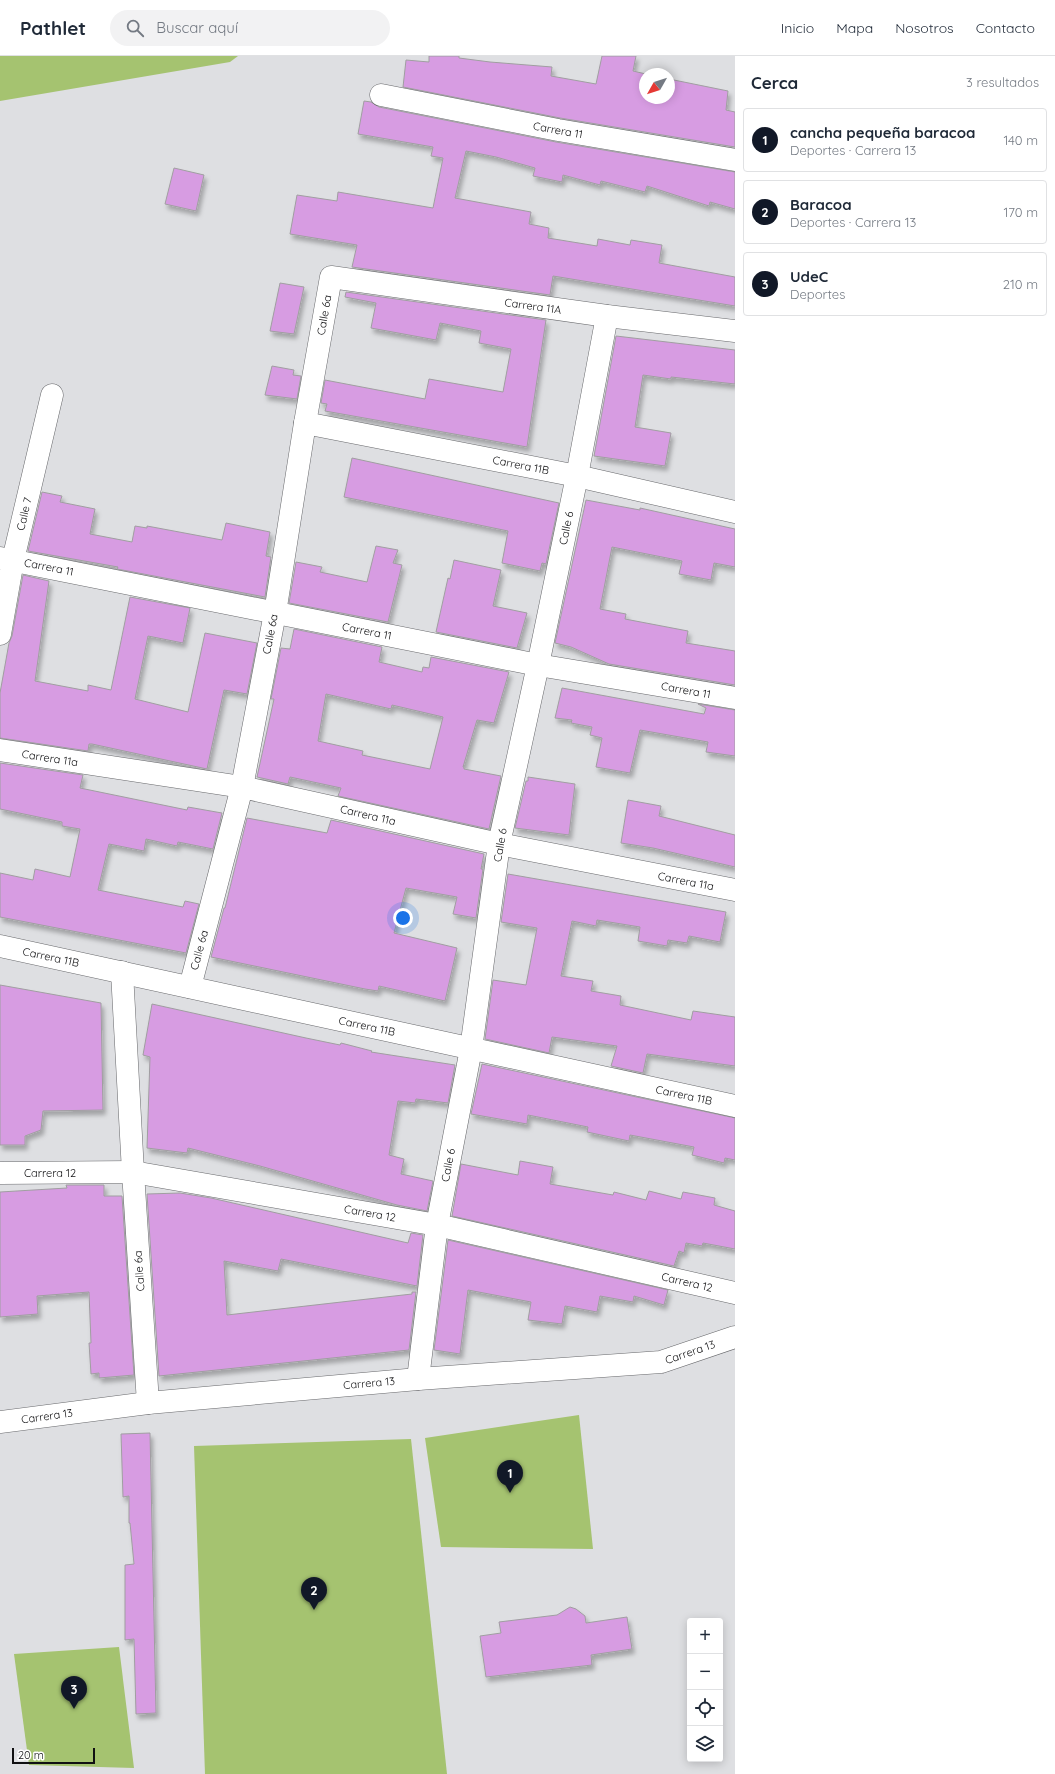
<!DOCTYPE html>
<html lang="es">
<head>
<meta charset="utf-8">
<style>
	:root { --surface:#fff; --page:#f2f2f3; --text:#1f2937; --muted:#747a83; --line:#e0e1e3; --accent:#111827 }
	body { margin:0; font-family:Quicksand,sans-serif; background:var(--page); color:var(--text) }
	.controls { position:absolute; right:12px; bottom:12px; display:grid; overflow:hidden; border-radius:4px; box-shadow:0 2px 10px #0003 }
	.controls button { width:36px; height:36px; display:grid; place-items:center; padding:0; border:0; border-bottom:1px solid var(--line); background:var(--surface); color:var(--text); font:20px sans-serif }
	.compass { position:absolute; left:639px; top:12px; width:36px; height:36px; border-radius:50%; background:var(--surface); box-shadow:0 2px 10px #0003; rotate:231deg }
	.scale { position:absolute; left:12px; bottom:10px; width:83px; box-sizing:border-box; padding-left:4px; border:2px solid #101012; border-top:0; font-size:11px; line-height:14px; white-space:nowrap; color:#101012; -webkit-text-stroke:3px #fff; paint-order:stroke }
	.you { position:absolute; left:403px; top:862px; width:14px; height:14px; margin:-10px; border:3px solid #fff; border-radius:50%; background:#1a73e8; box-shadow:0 0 0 6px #1a73e833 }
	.badge { display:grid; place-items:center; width:26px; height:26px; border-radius:50%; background:var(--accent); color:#fff; font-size:13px; font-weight:700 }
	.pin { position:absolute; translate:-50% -33px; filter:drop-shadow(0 1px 2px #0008) }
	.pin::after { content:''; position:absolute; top:21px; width:14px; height:12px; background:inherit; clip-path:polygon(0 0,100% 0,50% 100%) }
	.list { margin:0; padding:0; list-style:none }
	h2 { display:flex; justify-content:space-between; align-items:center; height:52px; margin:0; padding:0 16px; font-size:17px }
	h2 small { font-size:13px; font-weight:400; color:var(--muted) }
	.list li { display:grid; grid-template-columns:26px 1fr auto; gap:12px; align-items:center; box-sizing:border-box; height:64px; margin:0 8px 8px; padding:0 8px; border:1px solid var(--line); border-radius:4px }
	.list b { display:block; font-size:15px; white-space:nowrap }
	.list p { margin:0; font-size:13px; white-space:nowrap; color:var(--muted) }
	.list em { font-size:13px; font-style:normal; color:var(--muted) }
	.icon { flex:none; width:22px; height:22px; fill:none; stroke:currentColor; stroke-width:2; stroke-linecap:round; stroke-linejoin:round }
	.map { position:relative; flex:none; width:735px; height:1718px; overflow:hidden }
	header { display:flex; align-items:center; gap:24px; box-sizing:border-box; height:56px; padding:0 20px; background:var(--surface); border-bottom:1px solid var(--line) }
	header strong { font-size:19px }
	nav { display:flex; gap:22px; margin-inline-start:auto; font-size:14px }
	.search { width:280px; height:36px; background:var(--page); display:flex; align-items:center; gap:10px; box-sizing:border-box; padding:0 14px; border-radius:22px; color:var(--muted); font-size:15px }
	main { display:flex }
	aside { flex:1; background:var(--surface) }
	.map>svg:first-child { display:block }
</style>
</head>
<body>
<header>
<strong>Pathlet</strong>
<div class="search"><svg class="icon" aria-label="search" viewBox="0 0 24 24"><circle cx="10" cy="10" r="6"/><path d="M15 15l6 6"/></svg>Buscar aquí</div>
<nav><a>Inicio</a><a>Mapa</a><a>Nosotros</a><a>Contacto</a></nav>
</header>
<main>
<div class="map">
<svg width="735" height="1718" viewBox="0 0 735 1718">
	<defs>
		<filter id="shadow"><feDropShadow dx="2.5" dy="4.5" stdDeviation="2" flood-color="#0004"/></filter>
	</defs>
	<rect width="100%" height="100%" fill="#dedfe2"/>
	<g fill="#a5c370">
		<path d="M 0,0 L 238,0 L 230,6 L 0,45 Z"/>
		<path d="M 579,1359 L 593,1493 L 441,1491 L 425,1382 Z"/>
		<path d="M 411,1383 L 447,1718 L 205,1718 L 194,1390 Z"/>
		<path d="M 119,1591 L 134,1712 L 29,1709 L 14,1598 Z"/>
	</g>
	<g fill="#d79ce2" stroke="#a09ea1" fill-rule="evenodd" filter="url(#shadow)">
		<path d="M 429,0 L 459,0 L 459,2 L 490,6 L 552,11 L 551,20 L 596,28 L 602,0 L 636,0 L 633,15 L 646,18 L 645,42 L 669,42 L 669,23 L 728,35 L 726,54 L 735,56 L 735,91 L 560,62 L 403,31 L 406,4 L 429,6 Z"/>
		<path d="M 364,45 L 371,46 L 379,51 L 556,86 L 735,116 L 735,153 L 710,146 L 709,150 L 647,130 L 645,136 L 601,125 L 600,129 L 563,119 L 562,126 L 533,120 L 535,112 L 496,101 L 466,95 L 455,142 L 531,156 L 529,168 L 549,172 L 548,182 L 597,190 L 598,183 L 630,189 L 631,184 L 662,189 L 659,207 L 735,221 L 735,250 L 553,220 L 550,239 L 352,211 L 357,189 L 290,178 L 297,139 L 337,145 L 338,136 L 433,152 L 443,102 L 431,100 L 433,91 L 358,78 Z"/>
		<path d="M 174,112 L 204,119 L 196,155 L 165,148 Z"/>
		<path d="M 280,227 L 304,231 L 294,278 L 270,275 Z"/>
		<path d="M 346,236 L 546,264 L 527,391 L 325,355 L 327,348 L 321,347 L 325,324 L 425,343 L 429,323 L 503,336 L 511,293 L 479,287 L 481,275 L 440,267 L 436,284 L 371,272 L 376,247 L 345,241 Z"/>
		<path d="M 616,280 L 735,294 L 735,328 L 671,321 L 671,323 L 643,319 L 635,371 L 671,377 L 665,410 L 594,400 Z"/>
		<path d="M 272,310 L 294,314 L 293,319 L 301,320 L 297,343 L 265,339 Z"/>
		<path d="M 352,402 L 559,447 L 546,508 L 542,507 L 540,515 L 502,507 L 508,475 L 344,441 Z"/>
		<path d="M 42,436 L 62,440 L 60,446 L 95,453 L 90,478 L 132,486 L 135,470 L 147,472 L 147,470 L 222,484 L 226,467 L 270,476 L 266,500 L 271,501 L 265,541 L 117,513 L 118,511 L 28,495 Z"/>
		<path d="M 586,444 L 640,454 L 640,452 L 735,473 L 735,511 L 714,507 L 711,524 L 679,518 L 682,505 L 612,491 L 600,553 L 626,558 L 625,563 L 688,575 L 686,587 L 735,595 L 735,629 L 609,608 L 571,591 L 555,587 Z"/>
		<path d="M 376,490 L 398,494 L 393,507 L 402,509 L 388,566 L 289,547 L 296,506 L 322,511 L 320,516 L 367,526 Z"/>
		<path d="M 454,504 L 501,514 L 493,550 L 527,557 L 517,592 L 436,576 L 448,522 L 450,523 Z"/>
		<path d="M 23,519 L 49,525 L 35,625 L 88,635 L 88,629 L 111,634 L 130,541 L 190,552 L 183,587 L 148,580 L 135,643 L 188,656 L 205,577 L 257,587 L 247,638 L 224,634 L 207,713 L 92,688 L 89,688 L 88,695 L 0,682 L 0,637 L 9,587 L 12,580 Z"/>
		<path d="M 294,573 L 382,591 L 379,606 L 422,616 L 423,611 L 429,612 L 431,601 L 509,616 L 494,667 L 477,664 L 463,711 L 464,711 L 464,713 L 501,720 L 489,773 L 338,740 L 341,732 L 290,721 L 288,728 L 257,721 L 274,643 L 271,643 L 281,592 L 290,593 ZM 326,638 L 391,653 L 392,649 L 443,661 L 430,713 L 362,699 L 363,695 L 318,685 Z"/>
		<path d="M 562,632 L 704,658 L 706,652 L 698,648 L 735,654 L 735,700 L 706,696 L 708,686 L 640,674 L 630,717 L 596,711 L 602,682 L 590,679 L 592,671 L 571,667 L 572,664 L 555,662 Z"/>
		<path d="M 0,707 L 83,719 L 80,732 L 187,754 L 188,751 L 222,757 L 213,793 L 178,786 L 177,790 L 146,783 L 144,795 L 109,788 L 98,834 L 183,851 L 185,845 L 199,848 L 186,897 L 0,861 L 0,817 L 33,824 L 35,813 L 70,821 L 80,773 L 62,770 L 62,766 L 0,753 Z"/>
		<path d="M 528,721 L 575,728 L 569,779 L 515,772 L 526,725 L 528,725 Z"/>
		<path d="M 628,744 L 661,750 L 659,760 L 735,779 L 735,811 L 653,792 L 621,787 Z"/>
		<path d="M 247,762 L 327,777 L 331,764 L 484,798 L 481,813 L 483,813 L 476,862 L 453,858 L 457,841 L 406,832 L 394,877 L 457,892 L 445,945 L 379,930 L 378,935 L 365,933 L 211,901 L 224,852 L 225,852 Z"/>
		<path d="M 508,818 L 726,856 L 720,886 L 689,880 L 687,887 L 668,884 L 667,890 L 638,885 L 640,871 L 597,864 L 596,870 L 572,865 L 561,920 L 593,925 L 591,935 L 621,940 L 620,949 L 691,964 L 693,955 L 735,961 L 735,1010 L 647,998 L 643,1017 L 611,1010 L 617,990 L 552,981 L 549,997 L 485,983 L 493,924 L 526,929 L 537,872 L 501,866 Z"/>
		<path d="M 0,929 L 101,947 L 103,1054 L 43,1055 L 41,1074 L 25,1080 L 25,1089 L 0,1089 Z"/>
		<path d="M 152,948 L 306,982 L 340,989 L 341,987 L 372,995 L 371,996 L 455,1009 L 448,1047 L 416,1043 L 415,1047 L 398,1045 L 389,1099 L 404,1103 L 401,1118 L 433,1125 L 427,1155 L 397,1149 L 260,1110 L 188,1092 L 187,1097 L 147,1092 L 150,1001 L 143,999 Z"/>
		<path d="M 482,1008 L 735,1062 L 735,1104 L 725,1102 L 724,1107 L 692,1099 L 694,1091 L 630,1079 L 629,1085 L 587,1076 L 588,1071 L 528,1059 L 527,1068 L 471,1058 Z"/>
		<path d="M 520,1105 L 553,1111 L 550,1128 L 613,1139 L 614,1136 L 646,1144 L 649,1135 L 681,1143 L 683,1136 L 715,1142 L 714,1149 L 735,1155 L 735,1193 L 703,1187 L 702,1190 L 686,1187 L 684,1197 L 679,1195 L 674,1210 L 452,1160 L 461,1108 L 518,1119 Z"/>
		<path d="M 66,1129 L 104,1129 L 104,1140 L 122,1140 L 134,1319 L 99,1322 L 99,1317 L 91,1318 L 89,1287 L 91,1287 L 89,1236 L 37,1240 L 38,1258 L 0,1261 L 0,1136 L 67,1132 Z"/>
		<path d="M 180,1137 L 211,1142 L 408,1187 L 411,1177 L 423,1179 L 417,1230 L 281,1203 L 278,1215 L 224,1205 L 227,1259 L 412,1238 L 412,1236 L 416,1236 L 409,1294 L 159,1320 L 147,1138 Z"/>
		<path d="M 448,1184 L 668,1234 L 664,1249 L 634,1240 L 633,1246 L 600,1240 L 597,1256 L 565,1250 L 562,1268 L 528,1264 L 531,1246 L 468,1234 L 460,1298 L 434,1294 Z"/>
		<path d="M 150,1377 L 156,1657 L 136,1658 L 134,1583 L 125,1584 L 125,1509 L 134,1508 L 130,1467 L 129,1467 L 129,1440 L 123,1441 L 121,1378 Z"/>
		<path d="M 570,1551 L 576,1553 L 585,1560 L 586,1567 L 627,1561 L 632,1593 L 591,1599 L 592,1609 L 486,1621 L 480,1580 L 501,1577 L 499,1566 L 557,1559 Z"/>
	</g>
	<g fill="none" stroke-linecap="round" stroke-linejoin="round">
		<g stroke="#68696c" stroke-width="23">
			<g id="street">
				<path d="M 381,39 L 558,74 L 735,104"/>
				<path d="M 305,367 L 577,420 L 735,456"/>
				<path d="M 0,502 L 538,609 L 735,642"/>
				<path d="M 0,578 L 13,504 L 52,339"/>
				<path d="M 0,694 L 242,731 L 499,788 L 735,834"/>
				<path d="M 0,890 L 735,1050"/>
				<path d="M 122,916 L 133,1116 L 148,1347"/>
				<path d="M 190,931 L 242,731 L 275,557 L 305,367 L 331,221 L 607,260 L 735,275"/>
				<path d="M 0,1117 L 133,1116 L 437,1169 L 735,1237"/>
				<path d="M 418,1323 L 437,1169 L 471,993 L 499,788 L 538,609 L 577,420 L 607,260"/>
				<path d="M 0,1366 L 148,1347 L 418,1323 L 661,1306 L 735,1281"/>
			</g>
		</g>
		<use href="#street" stroke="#fff" stroke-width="22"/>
	</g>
	<g text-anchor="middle" stroke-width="3" stroke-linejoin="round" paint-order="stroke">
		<g font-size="11" fill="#101012" stroke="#fff">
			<text transform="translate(558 74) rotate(10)" y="4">Carrera 11</text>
			<text transform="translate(533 250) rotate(8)" y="4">Carrera 11A</text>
			<text transform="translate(324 259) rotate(-80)" y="4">Calle 6a</text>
			<text transform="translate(521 409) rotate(11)" y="4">Carrera 11B</text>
			<text transform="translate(24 458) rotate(-77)" y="4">Calle 7</text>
			<text transform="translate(566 472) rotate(-78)" y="4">Calle 6</text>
			<text transform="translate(49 511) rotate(11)" y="4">Carrera 11</text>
			<text transform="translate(367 575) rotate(11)" y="4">Carrera 11</text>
			<text transform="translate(270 578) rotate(-79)" y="4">Calle 6a</text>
			<text transform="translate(686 634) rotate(10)" y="4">Carrera 11</text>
			<text transform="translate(50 702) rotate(9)" y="4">Carrera 11a</text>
			<text transform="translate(368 759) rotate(13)" y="4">Carrera 11a</text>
			<text transform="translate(500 789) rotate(-80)" y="4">Calle 6</text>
			<text transform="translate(686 825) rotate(11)" y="4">Carrera 11a</text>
			<text transform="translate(199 894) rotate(-75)" y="4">Calle 6a</text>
			<text transform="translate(51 901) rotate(12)" y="4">Carrera 11B</text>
			<text transform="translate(367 970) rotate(12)" y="4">Carrera 11B</text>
			<text transform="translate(684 1039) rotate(12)" y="4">Carrera 11B</text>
			<text transform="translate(448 1109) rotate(-79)" y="4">Calle 6</text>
			<text x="50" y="1121">Carrera 12</text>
			<text transform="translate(370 1157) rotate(10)" y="4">Carrera 12</text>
			<text transform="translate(139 1215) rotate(-94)" y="4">Calle 6a</text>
			<text transform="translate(687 1226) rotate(13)" y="4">Carrera 12</text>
			<text transform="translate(690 1296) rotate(-19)" y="4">Carrera 13</text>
			<text transform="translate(369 1327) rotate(-5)" y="4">Carrera 13</text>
			<text transform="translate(47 1360) rotate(-8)" y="4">Carrera 13</text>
		</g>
	</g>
</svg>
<div class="controls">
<button>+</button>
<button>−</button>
<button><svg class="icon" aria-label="locate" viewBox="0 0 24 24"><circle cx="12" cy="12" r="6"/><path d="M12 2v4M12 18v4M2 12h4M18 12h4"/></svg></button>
<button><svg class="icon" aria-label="layers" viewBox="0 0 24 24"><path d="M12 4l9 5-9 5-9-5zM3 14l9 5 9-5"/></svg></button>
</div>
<svg class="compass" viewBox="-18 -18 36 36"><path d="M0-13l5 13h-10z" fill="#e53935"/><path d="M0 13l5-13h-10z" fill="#747a83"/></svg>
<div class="scale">20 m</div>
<div class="you"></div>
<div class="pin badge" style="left:510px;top:1437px">1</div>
<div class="pin badge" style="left:314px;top:1554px">2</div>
<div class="pin badge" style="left:74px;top:1653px">3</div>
</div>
<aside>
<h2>Cerca<small>3 resultados</small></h2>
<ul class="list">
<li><span class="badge">1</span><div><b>cancha pequeña baracoa</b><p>Deportes · Carrera 13</p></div><em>140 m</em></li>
<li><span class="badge">2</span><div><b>Baracoa</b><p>Deportes · Carrera 13</p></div><em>170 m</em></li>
<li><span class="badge">3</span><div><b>UdeC</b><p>Deportes</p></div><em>210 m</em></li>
</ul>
</aside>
</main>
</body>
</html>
